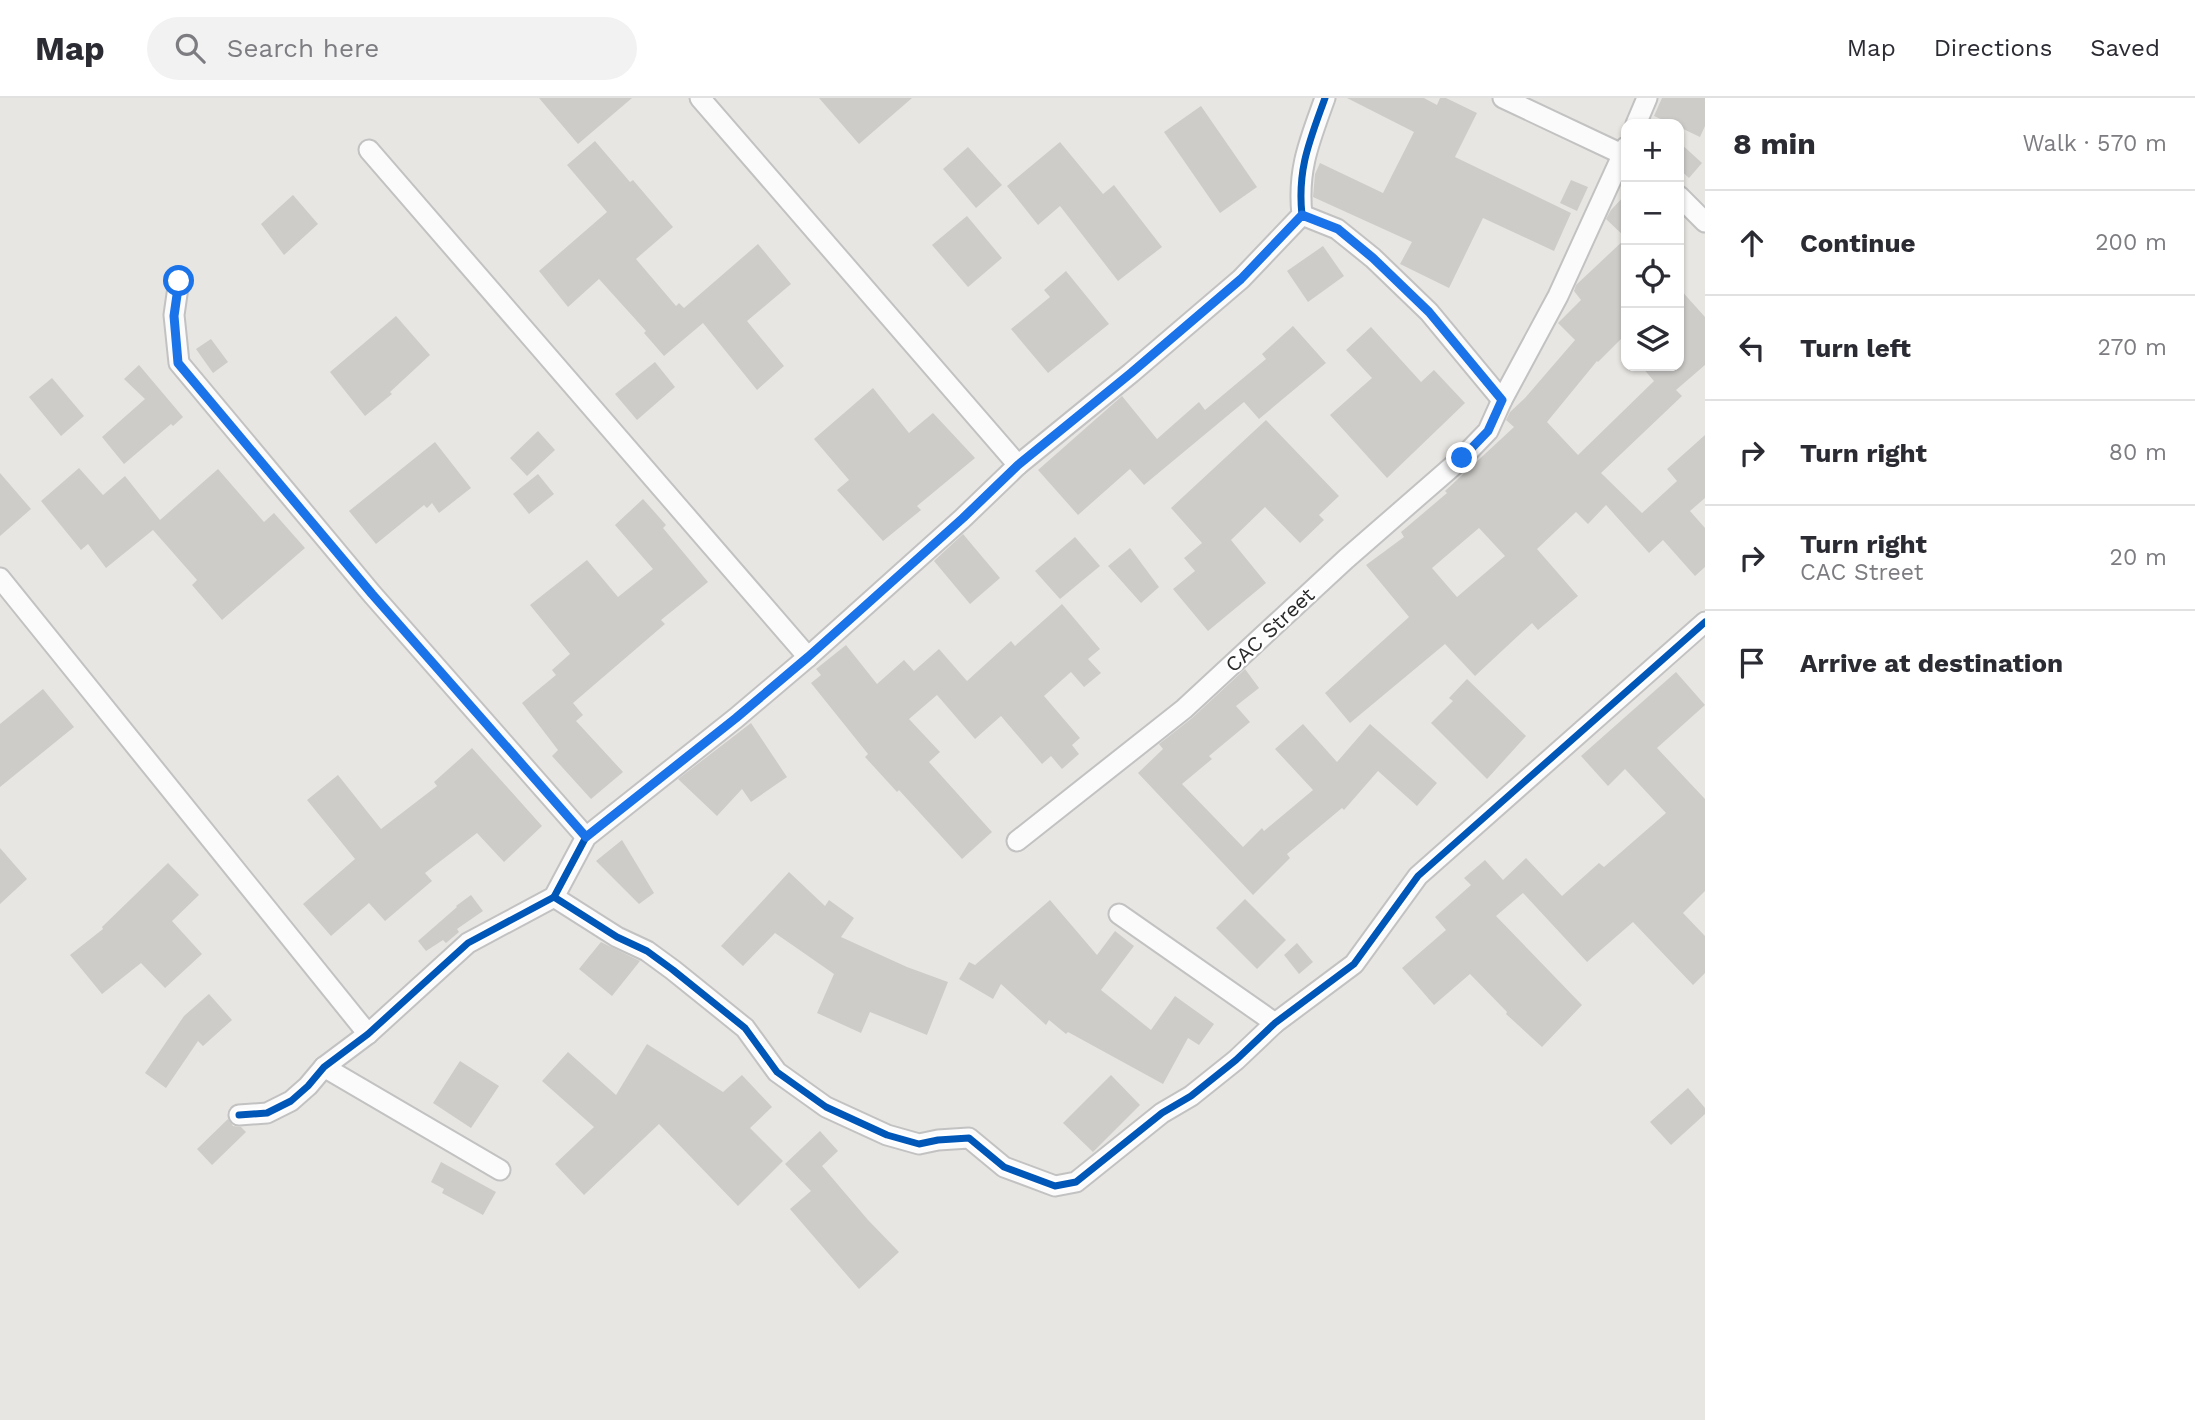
<!DOCTYPE html>
<html lang="en">
<head>
<meta charset="utf-8">
<style>
	:root { --surface:#fff; --page:#f2f2f3; --text:#2b2b33; --muted:#7c7c81; --line:#e1e1e2 }
	body { margin:0; font-family:"Work Sans",sans-serif; background:var(--page); color:var(--text) }
	.controls { position:absolute; right:21px; top:21px; display:grid; overflow:hidden; border-radius:14px; box-shadow:0 2px 5px #0004 }
	.controls button { width:63px; height:63px; display:grid; place-items:center; padding:0; border:0; border-bottom:2px solid var(--line); background:var(--surface); color:var(--text); font:35px sans-serif }
	.stop { position:absolute; width:21px; height:21px; margin:-16px; border:5px solid #1a73e8; border-radius:50%; background:#fff }
	.stop.end { background:#1a73e8; border-color:#fff; box-shadow:0 2px 7px #0008 }
	.list { margin:0; padding:0; list-style:none }
	h2 { display:flex; justify-content:space-between; align-items:center; height:91px; margin:0; padding:0 28px; font-size:30px }
	h2 small { font-size:23px; font-weight:400; color:var(--muted) }
	.list li { display:grid; grid-template-columns:46px 1fr auto; gap:21px; align-items:center; box-sizing:border-box; height:105px; padding:0 28px; border-top:2px solid var(--line) }
	.list b { display:block; font-size:26px; white-space:nowrap }
	.list p { margin:0; font-size:23px; white-space:nowrap; color:var(--muted) }
	.list em { font-size:23px; font-style:normal; color:var(--muted) }
	.icon { flex:none; width:38px; height:38px; fill:none; stroke:currentColor; stroke-width:2; stroke-linecap:round; stroke-linejoin:round }
	.map { position:relative; flex:none; width:1705px; height:1322px; overflow:hidden }
	header { display:flex; align-items:center; gap:42px; box-sizing:border-box; height:98px; padding:0 35px; background:var(--surface); border-bottom:2px solid var(--line) }
	header strong { font-size:33px }
	nav { display:flex; gap:38px; margin-inline-start:auto; font-size:24px }
	.search { width:490px; height:63px; background:var(--page); display:flex; align-items:center; gap:18px; box-sizing:border-box; padding:0 24px; border-radius:38px; color:var(--muted); font-size:26px }
	main { display:flex }
	aside { flex:1; background:var(--surface) }
	.map>svg:first-child { display:block }
</style>
</head>
<body>
<header>
<strong>Map</strong>
<div class="search"><svg class="icon" aria-label="search" viewBox="0 0 24 24"><circle cx="10" cy="10" r="6"/><path d="M15 15l6 6"/></svg>Search here</div>
<nav><a>Map</a><a>Directions</a><a>Saved</a></nav>
</header>
<main>
<div class="map">
<svg width="1705" height="1322" viewBox="0 0 1705 1322">
	<rect width="100%" height="100%" fill="#e8e6e2"/>
	<g fill="#ceccc9" fill-rule="evenodd">
		<path d="M 539,0 L 632,0 L 578,46 Z"/>
		<path d="M 819,0 L 912,0 L 859,46 Z"/>
		<path d="M 1347,0 L 1424,0 L 1437,7 L 1440,0 L 1446,0 L 1477,15 L 1455,59 L 1571,115 L 1554,153 L 1483,120 L 1449,190 L 1400,166 L 1412,144 L 1313,99 L 1315,76 L 1320,65 L 1383,95 L 1414,34 Z"/>
		<path d="M 1662,0 L 1705,0 L 1705,28 L 1700,39 L 1679,29 L 1679,26 L 1672,26 L 1654,18 Z"/>
		<path d="M 1201,8 L 1257,89 L 1220,115 L 1164,34 Z"/>
		<path d="M 595,43 L 630,84 L 633,82 L 673,129 L 636,161 L 676,208 L 679,205 L 684,210 L 758,146 L 791,186 L 747,223 L 784,268 L 757,292 L 703,225 L 664,258 L 644,235 L 646,233 L 599,181 L 568,209 L 539,173 L 607,114 L 567,67 Z"/>
		<path d="M 1060,44 L 1103,96 L 1114,87 L 1162,149 L 1118,183 L 1060,108 L 1038,127 L 1007,88 Z"/>
		<path d="M 1679,44 L 1702,65 L 1689,80 L 1679,71 Z"/>
		<path d="M 968,49 L 1002,87 L 976,110 L 943,71 Z"/>
		<path d="M 1571,82 L 1588,89 L 1577,113 L 1560,105 Z"/>
		<path d="M 1626,96 L 1626,236 L 1598,264 L 1597,263 L 1547,324 L 1578,357 L 1654,283 L 1641,268 L 1679,268 L 1679,190 L 1705,219 L 1705,267 L 1676,292 L 1682,298 L 1601,375 L 1642,415 L 1677,383 L 1667,371 L 1705,337 L 1705,400 L 1690,413 L 1705,430 L 1705,469 L 1695,478 L 1663,442 L 1649,455 L 1606,407 L 1588,426 L 1576,414 L 1537,451 L 1578,498 L 1538,532 L 1532,525 L 1475,578 L 1445,546 L 1350,625 L 1325,595 L 1409,519 L 1366,467 L 1404,439 L 1401,434 L 1447,395 L 1445,393 L 1514,329 L 1506,322 L 1510,314 L 1525,300 L 1575,242 L 1558,225 L 1581,202 L 1574,193 L 1576,187 L 1626,140 L 1606,121 L 1611,112 ZM 1479,430 L 1505,458 L 1457,499 L 1432,470 Z"/>
		<path d="M 293,97 L 318,126 L 284,157 L 261,126 Z"/>
		<path d="M 967,118 L 1002,160 L 968,189 L 932,147 Z"/>
		<path d="M 1323,148 L 1344,178 L 1308,204 L 1287,173 Z"/>
		<path d="M 1066,173 L 1109,226 L 1048,275 L 1011,231 L 1050,199 L 1044,192 Z"/>
		<path d="M 396,218 L 430,257 L 390,294 L 392,296 L 365,318 L 330,274 Z"/>
		<path d="M 1293,228 L 1326,265 L 1259,321 L 1244,304 L 1144,387 L 1130,371 L 1078,417 L 1038,372 L 1122,298 L 1157,341 L 1199,304 L 1205,312 L 1266,261 L 1262,256 Z"/>
		<path d="M 1371,229 L 1421,284 L 1434,272 L 1465,305 L 1387,380 L 1330,317 L 1372,280 L 1346,252 Z"/>
		<path d="M 211,241 L 228,264 L 213,275 L 196,251 Z"/>
		<path d="M 655,264 L 675,289 L 637,322 L 615,296 Z"/>
		<path d="M 139,267 L 183,319 L 173,328 L 171,326 L 124,366 L 102,339 L 145,301 L 124,281 Z"/>
		<path d="M 52,280 L 84,318 L 61,338 L 29,299 Z"/>
		<path d="M 873,290 L 909,335 L 933,315 L 975,360 L 917,408 L 921,412 L 883,443 L 837,392 L 849,382 L 814,341 Z"/>
		<path d="M 1266,322 L 1339,398 L 1319,417 L 1324,422 L 1300,445 L 1265,409 L 1231,442 L 1266,485 L 1208,533 L 1173,491 L 1195,473 L 1184,460 L 1202,445 L 1171,410 Z"/>
		<path d="M 538,333 L 555,352 L 527,378 L 510,360 Z"/>
		<path d="M 435,344 L 471,390 L 439,415 L 432,405 L 427,410 L 424,407 L 376,446 L 349,413 Z"/>
		<path d="M 79,370 L 103,397 L 125,378 L 160,422 L 218,371 L 264,424 L 274,415 L 305,450 L 222,522 L 192,487 L 197,482 L 153,432 L 106,470 L 88,446 L 81,452 L 41,403 Z"/>
		<path d="M 0,375 L 31,411 L 0,438 Z"/>
		<path d="M 538,376 L 554,396 L 529,416 L 513,396 Z"/>
		<path d="M 643,401 L 666,427 L 663,430 L 708,484 L 661,522 L 665,526 L 573,605 L 583,617 L 576,623 L 623,674 L 591,701 L 552,658 L 558,652 L 522,605 L 556,577 L 552,572 L 570,556 L 530,507 L 587,462 L 618,499 L 653,471 L 615,427 Z"/>
		<path d="M 963,436 L 1000,480 L 970,506 L 934,463 Z"/>
		<path d="M 1075,439 L 1100,468 L 1060,501 L 1035,473 Z"/>
		<path d="M 1130,450 L 1159,489 L 1141,505 L 1108,468 Z"/>
		<path d="M 1062,506 L 1100,551 L 1088,561 L 1101,575 L 1084,589 L 1071,574 L 1044,598 L 1080,640 L 1072,647 L 1079,656 L 1062,671 L 1051,658 L 1042,666 L 1001,618 L 975,641 L 937,597 L 909,621 L 940,654 L 929,664 L 992,734 L 962,761 L 899,692 L 897,694 L 865,659 L 868,656 L 811,585 L 821,577 L 816,571 L 846,547 L 877,586 L 904,562 L 914,573 L 939,551 L 967,583 L 1011,543 L 1015,548 Z"/>
		<path d="M 1245,571 L 1259,590 L 1236,608 L 1250,624 L 1209,658 L 1212,661 L 1182,686 L 1243,749 L 1262,730 L 1264,733 L 1313,692 L 1275,651 L 1303,626 L 1337,664 L 1370,626 L 1437,685 L 1417,708 L 1378,673 L 1344,712 L 1342,710 L 1287,756 L 1290,760 L 1253,797 L 1138,675 L 1163,651 L 1159,646 L 1192,620 Z"/>
		<path d="M 1676,574 L 1705,607 L 1657,650 L 1705,701 L 1705,793 L 1683,815 L 1705,838 L 1705,875 L 1693,887 L 1633,824 L 1587,864 L 1523,795 L 1496,818 L 1582,907 L 1542,949 L 1506,916 L 1507,914 L 1470,876 L 1434,907 L 1402,870 L 1446,832 L 1435,819 L 1471,787 L 1464,780 L 1485,762 L 1503,782 L 1526,760 L 1562,798 L 1599,765 L 1604,769 L 1666,715 L 1625,671 L 1608,688 L 1581,658 Z"/>
		<path d="M 1467,581 L 1526,638 L 1487,681 L 1431,625 L 1453,603 L 1449,600 Z"/>
		<path d="M 43,591 L 74,629 L 0,689 L 0,626 Z"/>
		<path d="M 751,625 L 787,679 L 751,704 L 742,691 L 717,718 L 678,681 Z"/>
		<path d="M 472,650 L 542,728 L 504,764 L 477,735 L 425,775 L 432,783 L 385,823 L 369,805 L 331,838 L 303,806 L 355,761 L 307,702 L 338,677 L 381,731 L 437,688 L 434,684 Z"/>
		<path d="M 622,742 L 654,795 L 639,806 L 596,763 Z"/>
		<path d="M 0,750 L 27,781 L 0,806 Z"/>
		<path d="M 168,765 L 199,797 L 172,823 L 202,856 L 165,890 L 141,865 L 102,896 L 70,857 L 103,831 L 102,829 Z"/>
		<path d="M 789,774 L 825,808 L 829,802 L 854,820 L 841,839 L 907,869 L 948,884 L 927,937 L 870,914 L 861,935 L 817,915 L 834,876 L 775,835 L 743,868 L 721,848 Z"/>
		<path d="M 471,797 L 483,813 L 457,831 L 459,834 L 446,845 L 443,842 L 426,853 L 418,843 L 457,809 L 456,808 Z"/>
		<path d="M 1245,801 L 1286,842 L 1257,871 L 1216,830 Z"/>
		<path d="M 1050,802 L 1097,857 L 1115,833 L 1134,848 L 1101,892 L 1151,932 L 1175,898 L 1214,926 L 1199,947 L 1188,940 L 1163,986 L 1068,934 L 1066,936 L 1049,922 L 1046,927 L 1001,886 L 993,901 L 959,881 L 969,864 L 975,867 Z"/>
		<path d="M 601,844 L 640,863 L 612,898 L 579,871 Z"/>
		<path d="M 1297,845 L 1313,864 L 1299,876 L 1284,857 Z"/>
		<path d="M 209,896 L 232,922 L 203,948 L 198,943 L 166,990 L 145,975 L 184,918 Z"/>
		<path d="M 647,946 L 723,994 L 742,977 L 772,1009 L 750,1030 L 783,1063 L 738,1108 L 659,1026 L 584,1097 L 555,1066 L 594,1029 L 542,983 L 568,954 L 616,997 Z"/>
		<path d="M 460,963 L 499,988 L 471,1030 L 433,1005 Z"/>
		<path d="M 1111,977 L 1140,1007 L 1093,1054 L 1063,1025 Z"/>
		<path d="M 1688,990 L 1705,1010 L 1705,1016 L 1671,1047 L 1650,1024 Z"/>
		<path d="M 228,1021 L 233,1028 L 241,1029 L 246,1034 L 212,1067 L 197,1051 Z"/>
		<path d="M 820,1033 L 838,1053 L 822,1068 L 868,1122 L 899,1154 L 859,1191 L 790,1111 L 811,1093 L 785,1066 Z"/>
		<path d="M 441,1064 L 496,1094 L 483,1117 L 442,1095 L 444,1091 L 431,1084 Z"/>
	</g>
	<g fill="none" stroke-linecap="round" stroke-linejoin="round">
		<g stroke="#c2c2c2" stroke-width="23">
			<g id="minor">
				<path d="M 700,0 L 1018,367"/>
				<path d="M 1503,0 L 1626,58"/>
				<path d="M 1636,26 L 1647,0"/>
				<path d="M 369,52 L 808,559"/>
				<path d="M 1679,98 L 1705,124"/>
				<path d="M 1302,117 L 1337,131 L 1373,160 L 1429,214 L 1502,302"/>
				<path d="M 179,182 L 174,217 L 179,265 L 372,496 L 586,739"/>
				<path d="M 0,480 L 368,936"/>
				<path d="M 1017,743 L 1184,611 L 1346,461 L 1462,360 L 1488,333 L 1502,302 L 1558,198 L 1626,49"/>
				<path d="M 554,799 L 617,839 L 647,853 L 673,872 L 745,930 L 777,974 L 826,1009 L 887,1037 L 919,1046 L 938,1042 L 969,1040 L 1004,1069 L 1055,1088 L 1076,1084 L 1162,1015 L 1191,998 L 1236,962 L 1275,925 L 1354,866 L 1418,778 L 1705,524"/>
				<path d="M 1119,816 L 1275,925"/>
				<path d="M 324,969 L 500,1072"/>
				<path d="M 239,1017 L 267,1015 L 291,1003 L 308,988 L 324,969 L 368,936 L 468,845 L 554,799 L 586,739 L 736,620 L 808,559 L 963,420 L 1018,367 L 1131,275 L 1241,181 L 1302,117 C 1297,71 1310,42 1325,0"/>
			</g>
		</g>
		<use href="#minor" stroke="#fcfbfb" stroke-width="19"/>
		<g stroke="#fff" stroke-width="11">
			<g id="cycleway">
				<path d="M 554,799 L 617,839 L 647,853 L 673,872 L 745,930 L 777,974 L 826,1009 L 887,1037 L 919,1046 L 938,1042 L 969,1040 L 1004,1069 L 1055,1088 L 1076,1084 L 1162,1015 L 1191,998 L 1236,962 L 1275,925 L 1354,866 L 1418,778 L 1705,524"/>
				<path d="M 239,1017 L 267,1015 L 291,1003 L 308,988 L 324,969 L 368,936 L 468,845 L 554,799 L 586,739 L 736,620 L 808,559 L 963,420 L 1018,367 L 1131,275 L 1241,181 L 1302,117 C 1297,71 1310,42 1325,0"/>
			</g>
		</g>
		<use href="#cycleway" stroke="#0057b8" stroke-width="7"/>
	</g>
	<g fill="none" stroke-linecap="round" stroke-linejoin="round">
		<path stroke="#1a73e8" stroke-width="9" d="M 179,183 L 174,218 L 178,265 L 372,496 L 586,739 L 736,620 L 808,559 L 963,420 L 1018,367 L 1131,275 L 1241,181 L 1302,117 L 1338,131 L 1373,160 L 1429,214 L 1502,302 L 1488,333 L 1462,360"/>
	</g>
	<g text-anchor="middle" stroke-width="5" stroke-linejoin="round" paint-order="stroke">
		<g font-size="21" fill="#2b2b2b" stroke="#fff">
			<text transform="translate(1270 532) rotate(-43)" y="7">CAC Street</text>
		</g>
	</g>
</svg>
<div class="controls">
<button>+</button>
<button>−</button>
<button><svg class="icon" aria-label="locate" viewBox="0 0 24 24"><circle cx="12" cy="12" r="6"/><path d="M12 2v4M12 18v4M2 12h4M18 12h4"/></svg></button>
<button><svg class="icon" aria-label="layers" viewBox="0 0 24 24"><path d="M12 4l9 5-9 5-9-5zM3 14l9 5 9-5"/></svg></button>
</div>
<div class="stop" style="left:179px;top:183px"></div>
<div class="stop end" style="left:1462px;top:360px"></div>
</div>
<aside>
<h2>8 min<small>Walk · 570 m</small></h2>
<ul class="list">
<li><svg class="icon" aria-label="ahead" viewBox="0 0 24 24"><path d="M12 20V5M6 11l6-6 6 6"/></svg><div><b>Continue</b></div><em>200 m</em></li>
<li><svg class="icon" aria-label="left" viewBox="0 0 24 24"><path d="M17 20v-9H6M10 6l-5 5 5 5"/></svg><div><b>Turn left</b></div><em>270 m</em></li>
<li><svg class="icon" aria-label="right" viewBox="0 0 24 24"><path d="M7 20v-9h11M14 6l5 5-5 5"/></svg><div><b>Turn right</b></div><em>80 m</em></li>
<li><svg class="icon" aria-label="right" viewBox="0 0 24 24"><path d="M7 20v-9h11M14 6l5 5-5 5"/></svg><div><b>Turn right</b><p>CAC Street</p></div><em>20 m</em></li>
<li><svg class="icon" aria-label="arrive" viewBox="0 0 24 24"><path d="M6 21V4h12l-3 4 3 4H6"/></svg><div><b>Arrive at destination</b></div></li>
</ul>
</aside>
</main>
</body>
</html>
